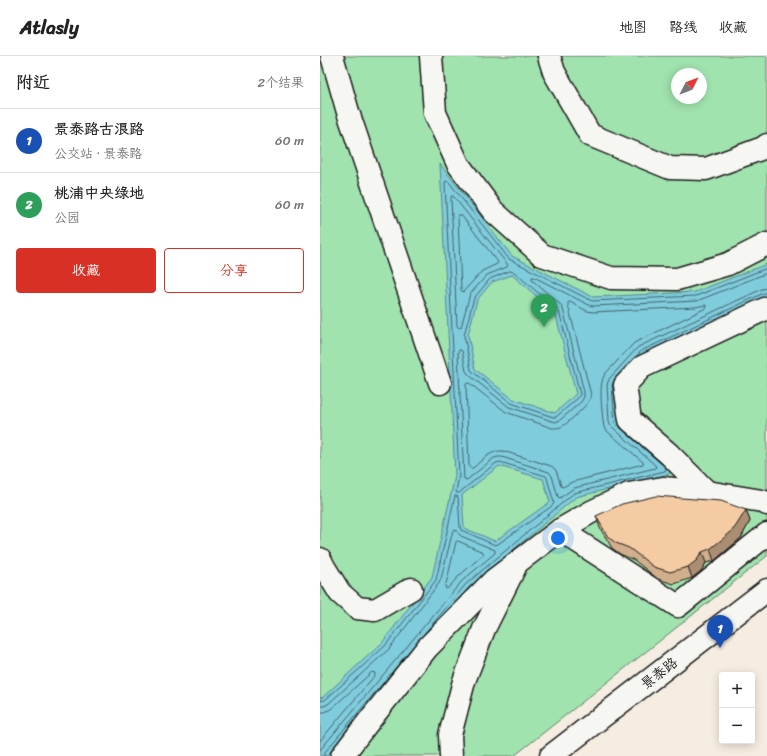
<!DOCTYPE html>
<html lang="zh">
<head>
<meta charset="utf-8">
<style>
	:root { --surface:#fff; --page:#f2f2f2; --text:#222; --muted:#767676; --line:#e0e0e0; --accent:#d93025 }
	body { margin:0; font-family:Sriracha,"LXGW WenKai TC",sans-serif; background:var(--page); color:var(--text) }
	.controls { position:absolute; right:12px; bottom:12px; display:grid; overflow:hidden; border-radius:4px; box-shadow:0 2px 10px #0003 }
	.controls button { width:36px; height:36px; display:grid; place-items:center; padding:0; border:0; border-bottom:1px solid var(--line); background:var(--surface); color:var(--text); font:20px sans-serif }
	.compass { position:absolute; left:351px; top:12px; width:36px; height:36px; border-radius:50%; background:var(--surface); box-shadow:0 2px 10px #0003; rotate:48deg }
	.you { position:absolute; left:238px; top:482px; width:14px; height:14px; margin:-10px; border:3px solid #fff; border-radius:50%; background:#1a73e8; box-shadow:0 0 0 6px #1a73e833 }
	.badge { display:grid; place-items:center; width:26px; height:26px; border-radius:50%; background:var(--accent); color:#fff; font-size:13px; font-weight:700 }
	.pin { position:absolute; translate:-50% -33px; filter:drop-shadow(0 1px 2px #0008) }
	.pin::after { content:''; position:absolute; top:21px; width:14px; height:12px; background:inherit; clip-path:polygon(0 0,100% 0,50% 100%) }
	.list { margin:0; padding:0; list-style:none }
	h2 { display:flex; justify-content:space-between; align-items:center; height:52px; margin:0; padding:0 16px; font-size:17px }
	h2 small { font-size:13px; font-weight:400; color:var(--muted) }
	.list li { display:grid; grid-template-columns:26px 1fr auto; gap:12px; align-items:center; box-sizing:border-box; height:64px; padding:0 16px; border-top:1px solid var(--line) }
	.list b { display:block; font-size:15px; white-space:nowrap }
	.list p { margin:0; font-size:13px; white-space:nowrap; color:var(--muted) }
	.list em { font-size:13px; font-style:normal; color:var(--muted) }
	.actions { display:flex; gap:8px; padding:12px 16px }
	.actions a { flex:1; padding:9px 0; border:1px solid var(--accent); border-radius:4px; text-align:center; font-size:14px; color:var(--accent) }
	.actions .main { background:var(--accent); color:#fff }
	.map { position:relative; flex:none; width:447px; height:700px; overflow:hidden }
	header { display:flex; align-items:center; gap:24px; box-sizing:border-box; height:56px; padding:0 20px; background:var(--surface); border-bottom:1px solid var(--line) }
	header strong { font-size:19px }
	nav { display:flex; gap:22px; margin-inline-start:auto; font-size:14px }
	main { display:flex }
	aside { flex:1; background:var(--surface) }
	.map>svg:first-child { display:block }
</style>
</head>
<body>
<header>
<strong>Atlasly</strong>
<nav><a>地图</a><a>路线</a><a>收藏</a></nav>
</header>
<main>
<aside>
<h2>附近<small>2个结果</small></h2>
<ul class="list">
<li><span class="badge" style="background:#1a4fb4">1</span><div><b>景泰路古浪路</b><p>公交站 · 景泰路</p></div><em>60 m</em></li>
<li><span class="badge" style="background:#2e9e5b">2</span><div><b>桃浦中央绿地</b><p>公园</p></div><em>60 m</em></li>
</ul>
<div class="actions"><a class="main">收藏</a><a>分享</a></div>
</aside>
<div class="map">
<svg width="447" height="700" viewBox="0 0 447 700">
	<rect width="100%" height="100%" fill="#f6ede2"/>
	<filter id="ink" filterUnits="userSpaceOnUse"><feTurbulence type="fractalNoise" baseFrequency=".025" numOctaves="2"/><feDisplacementMap in="SourceGraphic" scale="8" xChannelSelector="R" yChannelSelector="G"/><feConvolveMatrix kernelMatrix="1 2 1 2 8 2 1 2 1" color-interpolation-filters="sRGB"/></filter>
	<g filter="url(#ink)">
		<path fill="#a0e3ae" stroke="#5e8065" fill-rule="evenodd" d="M 0,0 L 447,0 L 447,500 L 194,700 L 0,700 ZM 357,18 L 381,18 L 381,42 L 357,42 Z"/>
		<path fill="#7fccdd" stroke="#578690" fill-rule="evenodd" d="M 120,108 L 192,200 L 273,241 L 375,236 L 447,208 L 447,240 L 322,299 L 296,329 L 298,365 L 352,411 L 349,418 L 256,441 L 149,531 L 7,700 L 0,700 L 0,642 L 3,641 L 62,587 L 112,521 L 135,420 ZM 192,219 L 235,256 L 256,338 L 235,357 L 193,343 L 155,313 L 148,279 L 157,244 L 172,226 ZM 179,410 L 223,423 L 230,446 L 175,485 L 144,472 L 142,439 Z"/>
		<g fill="none" stroke-linecap="round" stroke-linejoin="round">
			<g stroke="#446269" stroke-width="1">
				<path d="M 132,140 L 134,141 L 188,209 L 187,211 L 167,219 L 150,238 L 141,271 L 139,272 L 137,270 L 131,142 Z"/>
				<path d="M 138,159 L 141,159 L 178,206 L 177,208 L 162,215 L 143,236 L 141,234 L 138,161 Z"/>
				<path d="M 190,215 L 194,216 L 237,253 L 239,255 L 260,338 L 258,342 L 236,361 L 233,361 L 191,347 L 153,316 L 151,314 L 144,279 L 154,242 L 170,223 Z"/>
				<path d="M 447,217 L 377,245 L 273,250 L 269,249 L 214,221 L 212,221 L 212,224 L 241,249 L 243,253 L 264,336 L 264,341 L 261,346 L 240,364 L 236,366 L 232,365 L 189,351 L 149,319 L 146,315 L 142,295 L 141,294 L 139,294 L 138,296 L 144,423 L 147,424 L 174,402 L 178,401 L 182,401 L 229,416 L 232,420 L 238,441 L 240,442 L 254,432 L 335,412 L 336,411 L 335,409 L 290,369 L 289,365 L 287,329 L 289,323 L 318,291 L 442,233 L 447,232"/>
				<path d="M 250,246 L 267,255 L 273,256 L 375,251 L 385,249 L 387,250 L 386,252 L 314,287 L 285,318 C 278,328 282,353 283,365 L 284,371 L 288,376 L 323,406 L 323,408 L 252,426 L 243,431 L 241,430 L 237,417 L 235,413 L 231,410 L 183,395 C 171,394 162,404 153,412 L 150,412 L 149,410 L 146,329 L 147,327 L 149,327 L 186,356 L 232,372 C 235,372 238,372 241,371 C 247,368 267,350 269,344 C 271,341 271,338 270,335 L 248,249 L 248,247 Z"/>
				<path d="M 315,302 L 321,295 L 444,237 L 447,237"/>
				<path d="M 294,325 L 292,329 L 295,367 L 345,411"/>
				<path d="M 138,485 L 163,496 L 164,498 L 139,520 L 128,532 L 126,533 L 125,530 L 127,524 L 136,486 Z"/>
				<path d="M 104,578 L 146,528 L 254,437 L 345,415 L 346,414 L 346,412"/>
				<path d="M 0,645 L 5,644 L 65,590 L 116,524 L 135,440 L 137,440 L 138,441 L 140,471 L 141,474 L 175,489 L 178,488 L 232,450 L 234,447 L 227,422 L 226,420 L 180,406 L 176,407 L 139,437 L 137,437 L 136,436 L 139,420 L 125,127 L 126,125 L 129,126 L 189,203 L 272,245 L 376,240 L 447,212"/>
				<path d="M 0,650 L 4,650 L 8,648 L 69,593 L 119,527 L 121,523 L 133,474 L 135,473 L 138,477 L 141,480 L 175,494 L 175,497 L 142,525 L 0,694"/>
				<path d="M 0,656 L 5,656 L 11,653 L 52,616 L 55,617 L 55,619 L 0,685"/>
				<path d="M 4,700 L 5,696 L 83,603"/>
			</g>
			<g stroke="#1c1c1c" stroke-width="25">
				<g id="street">
					<path d="M 12,0 L 28,56 L 120,327"/>
					<path d="M 111,0 L 115,57 L 138,108 L 173,155 L 222,199 L 291,222 L 357,223 L 408,208 L 447,188"/>
					<path d="M 229,0 L 234,16 L 270,79 L 350,112 L 386,113 L 443,92 L 447,89"/>
					<path d="M 387,436 L 349,398 L 310,364 L 305,329 L 322,311 L 447,252"/>
					<path d="M 240,474 L 358,550 L 447,478"/>
					<path d="M 0,503 L 4,511 L 20,537 L 37,552 L 55,554 L 91,533"/>
					<path d="M 22,700 L 49,665 L 107,592 L 174,524 L 240,474 L 271,456 L 309,438 L 343,432 L 387,436 L 442,445 L 447,448"/>
					<path d="M 131,700 L 130,679 L 144,625 L 164,573 L 195,511"/>
					<path d="M 231,700 L 447,534"/>
				</g>
			</g>
			<use href="#street" stroke="#f6f6f2" stroke-width="22"/>
		</g>
		<path fill="#d2af8c" stroke="#1c1c1c" d="M 426,454 L 430,465 L 421,482 L 414,488 L 394,505 L 386,507 L 381,515 L 372,522 L 354,528 L 338,523 L 314,504 L 300,498 L 292,492 L 280,472 L 276,460 Z"/>
		<g fill="#ab8e72" stroke="#1c1c1c">
			<path d="M 426,454 L 430,465 L 421,482 L 414,488 L 394,505 L 390,493 Z"/>
			<path d="M 382,496 L 386,507 L 381,515 L 372,522 L 368,511 Z"/>
		</g>
		<path fill="#f4cba3" stroke="#1c1c1c" d="M 336,440 L 401,445 L 426,454 L 416,470 L 410,477 L 390,493 L 382,496 L 377,504 L 368,511 L 350,516 L 334,511 L 309,492 L 296,487 L 288,481 L 276,460 L 302,448 Z"/>
	</g>
	<g text-anchor="middle" stroke-width="4" stroke-linejoin="round" paint-order="stroke">
		<g font-size="14" fill="#1c1c1c" stroke="#f6f6f2">
			<text transform="translate(339 617) rotate(-38)" y="5">景泰路</text>
		</g>
	</g>
</svg>
<div class="controls">
<button>+</button>
<button>−</button>
</div>
<svg class="compass" viewBox="-18 -18 36 36"><path d="M0-13l5 13h-10z" fill="#e53935"/><path d="M0 13l5-13h-10z" fill="#767676"/></svg>
<div class="you"></div>
<div class="pin badge" style="left:400px;top:592px;background:#1a4fb4">1</div>
<div class="pin badge" style="left:224px;top:271px;background:#2e9e5b">2</div>
</div>
</main>
</body>
</html>
